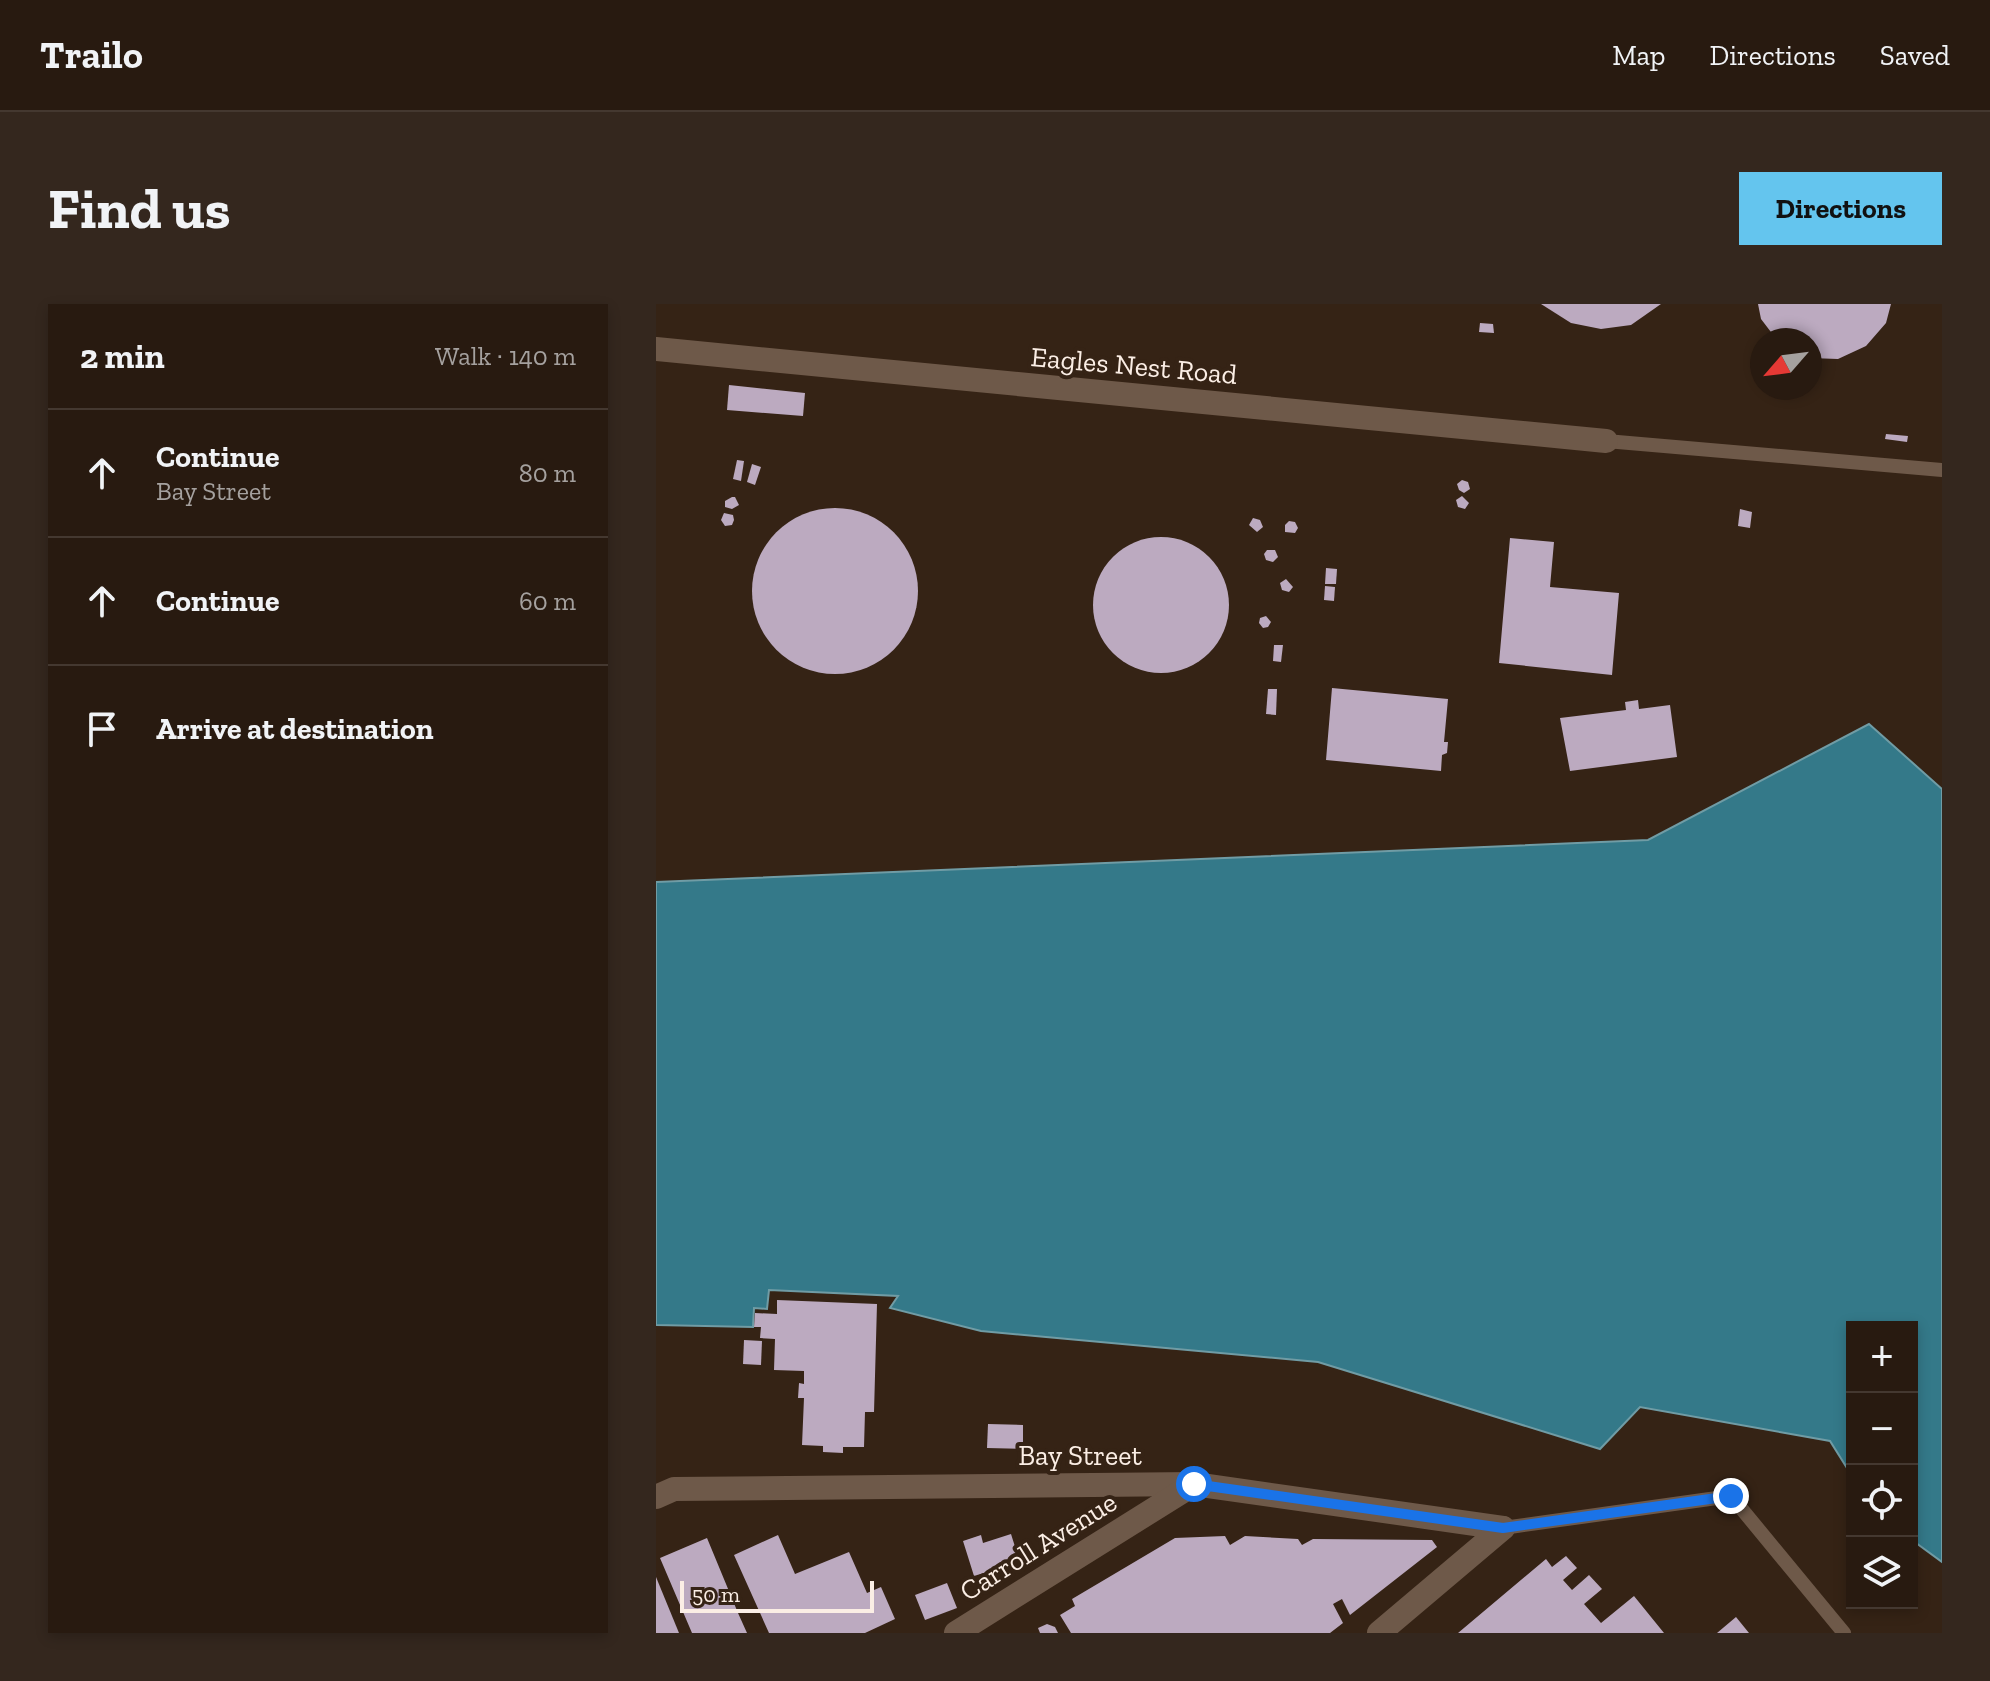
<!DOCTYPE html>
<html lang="en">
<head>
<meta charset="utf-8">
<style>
	:root { --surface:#281a10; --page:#34271e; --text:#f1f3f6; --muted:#a5a19f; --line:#443830; --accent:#64c5ee }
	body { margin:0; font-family:"Zilla Slab",serif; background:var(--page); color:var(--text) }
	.controls { position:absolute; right:24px; bottom:24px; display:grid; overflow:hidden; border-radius:0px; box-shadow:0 4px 12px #0003 }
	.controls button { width:72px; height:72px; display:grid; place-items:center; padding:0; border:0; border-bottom:2px solid var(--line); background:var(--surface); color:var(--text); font:40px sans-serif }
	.compass { position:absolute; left:1094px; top:24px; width:72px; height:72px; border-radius:50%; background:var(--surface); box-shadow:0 4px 12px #0003; rotate:242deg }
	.scale { position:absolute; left:24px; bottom:20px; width:194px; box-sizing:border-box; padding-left:8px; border:4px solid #fbeee5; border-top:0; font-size:22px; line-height:28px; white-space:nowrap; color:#fbeee5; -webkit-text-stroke:6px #352315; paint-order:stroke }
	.stop { position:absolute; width:24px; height:24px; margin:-18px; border:6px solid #1a73e8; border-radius:50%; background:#fff }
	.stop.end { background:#1a73e8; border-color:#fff; box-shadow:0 2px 8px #0008 }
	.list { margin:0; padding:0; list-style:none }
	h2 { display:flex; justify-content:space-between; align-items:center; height:104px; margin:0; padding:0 32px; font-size:34px }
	h2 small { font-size:26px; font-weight:400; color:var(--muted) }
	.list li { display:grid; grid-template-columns:52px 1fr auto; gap:24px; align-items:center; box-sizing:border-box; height:128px; padding:0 32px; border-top:2px solid var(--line) }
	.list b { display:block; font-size:30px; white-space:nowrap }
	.list p { margin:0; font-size:26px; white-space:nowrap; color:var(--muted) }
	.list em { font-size:26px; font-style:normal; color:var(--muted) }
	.icon { flex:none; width:44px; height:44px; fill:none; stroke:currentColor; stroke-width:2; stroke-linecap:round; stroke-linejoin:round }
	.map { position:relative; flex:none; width:1286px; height:1329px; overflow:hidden; border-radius:0px }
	header { display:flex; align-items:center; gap:48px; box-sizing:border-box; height:112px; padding:0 40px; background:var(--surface); border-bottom:2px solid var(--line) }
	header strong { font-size:38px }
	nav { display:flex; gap:44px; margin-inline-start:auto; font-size:28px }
	.intro { display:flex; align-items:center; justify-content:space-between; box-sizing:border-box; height:192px; padding:0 48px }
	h1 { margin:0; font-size:56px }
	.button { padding:20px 36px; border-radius:0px; background:var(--accent); color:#111; font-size:28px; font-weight:700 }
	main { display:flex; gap:48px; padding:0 48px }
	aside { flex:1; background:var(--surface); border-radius:0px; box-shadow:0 4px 12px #0003 }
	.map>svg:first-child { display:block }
</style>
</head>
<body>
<header>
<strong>Trailo</strong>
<nav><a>Map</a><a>Directions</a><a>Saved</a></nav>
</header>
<div class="intro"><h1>Find us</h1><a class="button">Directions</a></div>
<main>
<aside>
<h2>2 min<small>Walk · 140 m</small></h2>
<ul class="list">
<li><svg class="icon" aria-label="ahead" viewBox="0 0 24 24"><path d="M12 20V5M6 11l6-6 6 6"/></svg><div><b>Continue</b><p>Bay Street</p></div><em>80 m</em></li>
<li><svg class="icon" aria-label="ahead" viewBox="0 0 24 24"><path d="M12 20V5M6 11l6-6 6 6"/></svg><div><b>Continue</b></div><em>60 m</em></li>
<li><svg class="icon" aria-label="arrive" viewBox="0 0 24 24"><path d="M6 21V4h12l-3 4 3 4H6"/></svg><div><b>Arrive at destination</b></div></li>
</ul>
</aside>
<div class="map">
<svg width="1286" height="1329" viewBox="0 0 1286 1329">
	<rect width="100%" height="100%" fill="#352315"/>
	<path fill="#347989" stroke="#709ca5" stroke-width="2" d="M 1213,420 L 1286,485 L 1286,1258 L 1256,1236 L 1256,1023 L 1196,1023 L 1196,1172 L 1174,1137 L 984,1103 L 944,1145 L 662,1058 L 325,1027 L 234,1004 L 242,992 L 113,986 L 111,1005 L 98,1004 L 97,1023 L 0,1021 L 0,578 L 992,536 Z"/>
	<g fill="#bcaac0">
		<path d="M 885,0 L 1005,0 L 975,21 L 945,25 L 915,19 Z"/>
		<path d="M 1102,0 L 1235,0 L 1230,19 L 1210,42 L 1182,55 L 1154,54 L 1154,36 L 1121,36 L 1105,15 Z"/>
		<path d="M 824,19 L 837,20 L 838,29 L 823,28 Z"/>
		<path d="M 73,81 L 149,89 L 147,112 L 71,106 Z"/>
		<path d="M 1230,130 L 1252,132 L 1251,138 L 1229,135 Z"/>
		<path d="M 81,156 L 88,157 L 85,177 L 77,175 Z"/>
		<path d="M 96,160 L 105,163 L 99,181 L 91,178 Z"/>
		<path d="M 806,176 L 812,178 L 814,185 L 808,189 L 803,186 L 801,180 Z"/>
		<path d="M 806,192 L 813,199 L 809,205 L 802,203 L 800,196 Z"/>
		<path d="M 76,193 L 79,193 L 83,201 L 76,205 L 69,203 L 69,197 Z"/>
		<circle cx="179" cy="287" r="83"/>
		<path d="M 1084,205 L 1096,208 L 1094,224 L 1082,222 Z"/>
		<path d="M 68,209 L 77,211 L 78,216 L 76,221 L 69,222 L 65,216 Z"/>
		<path d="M 597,214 L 604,216 L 607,223 L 601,228 L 593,221 Z"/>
		<path d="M 633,217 L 639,218 L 642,224 L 639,229 L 629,228 L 629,221 Z"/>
		<circle cx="505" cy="301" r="68"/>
		<path d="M 854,234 L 898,238 L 894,283 L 963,289 L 956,371 L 843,359 Z"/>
		<path d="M 611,246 L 619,246 L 622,253 L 617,258 L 610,256 L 608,250 Z"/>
		<path d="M 670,264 L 681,265 L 680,280 L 669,280 Z"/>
		<path d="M 630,275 L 637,283 L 633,288 L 626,286 L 624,279 Z"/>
		<path d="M 669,282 L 679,283 L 678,297 L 668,296 Z"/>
		<path d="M 610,312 L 615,318 L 612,323 L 607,324 L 603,319 L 604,314 Z"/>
		<path d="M 618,341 L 627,341 L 625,358 L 617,357 Z"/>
		<path d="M 676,384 L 792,395 L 788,438 L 792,438 L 791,449 L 786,451 L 785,467 L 670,456 Z"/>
		<path d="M 612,385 L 621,385 L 620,411 L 610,410 Z"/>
		<path d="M 982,396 L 983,405 L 1014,401 L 1021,453 L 914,467 L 904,414 L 970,406 L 969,398 Z"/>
		<path d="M 121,996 L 221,1000 L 218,1108 L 209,1108 L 208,1143 L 187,1143 L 187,1149 L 167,1148 L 167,1142 L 146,1141 L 148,1094 L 142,1094 L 143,1079 L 148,1080 L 148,1067 L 118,1066 L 119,1035 L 104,1034 L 105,1023 L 98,1023 L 99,1009 L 121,1010 Z"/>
		<path d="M 88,1036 L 106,1037 L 105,1061 L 87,1060 Z"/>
		<path d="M 332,1120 L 367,1121 L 367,1145 L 331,1144 Z"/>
		<path d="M 355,1230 L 361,1249 L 357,1250 L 360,1259 L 318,1272 L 307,1237 L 325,1231 L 327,1239 Z"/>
		<path d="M 122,1231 L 139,1270 L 193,1248 L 211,1289 L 225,1283 L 239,1315 L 209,1329 L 113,1329 L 78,1251 Z"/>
		<path d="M 569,1232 L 574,1241 L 589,1232 L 642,1235 L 646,1241 L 657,1235 L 776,1236 L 781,1243 L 694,1311 L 686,1295 L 677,1300 L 687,1319 L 674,1329 L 415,1329 L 404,1311 L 419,1302 L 416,1295 L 519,1234 Z"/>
		<path d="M 51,1234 L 82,1309 L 91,1329 L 36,1329 L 4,1254 Z"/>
		<path d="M 910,1252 L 921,1264 L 907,1276 L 916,1286 L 933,1271 L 946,1285 L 928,1300 L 945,1319 L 978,1292 L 1008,1329 L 802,1329 L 890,1255 L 896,1263 Z"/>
		<path d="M 0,1273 L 23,1329 L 0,1329 Z"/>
		<path d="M 291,1279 L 301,1304 L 269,1316 L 259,1291 Z"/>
		<path d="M 1080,1313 L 1093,1329 L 1061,1329 Z"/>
		<path d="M 391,1320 L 399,1323 L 402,1329 L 384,1329 L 382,1324 Z"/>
	</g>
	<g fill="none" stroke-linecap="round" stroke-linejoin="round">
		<g stroke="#6e5949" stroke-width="14">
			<path d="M 950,137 L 1286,166"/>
			<path d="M 847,1224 L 1075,1192 L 1188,1329"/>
		</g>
		<g stroke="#6e5949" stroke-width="24">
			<path d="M 0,45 L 950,137"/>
			<path d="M 0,1193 L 18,1185 L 538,1180 L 847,1224"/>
			<path d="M 300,1329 L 535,1182"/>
			<path d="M 723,1329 L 847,1224"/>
		</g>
	</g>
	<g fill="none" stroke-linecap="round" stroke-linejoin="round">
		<path stroke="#1a73e8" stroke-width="10" d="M 538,1180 L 847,1224 L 1075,1192"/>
	</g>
	<g text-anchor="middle" stroke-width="8" stroke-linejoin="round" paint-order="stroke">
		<g font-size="28" fill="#fbeee5" stroke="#352315">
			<text transform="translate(478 61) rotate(5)" y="10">Eagles Nest Road</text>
			<text x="424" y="1161">Bay Street</text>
			<text transform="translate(382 1242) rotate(-32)" y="10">Carroll Avenue</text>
		</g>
	</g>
</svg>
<div class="controls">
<button>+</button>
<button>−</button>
<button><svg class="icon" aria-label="locate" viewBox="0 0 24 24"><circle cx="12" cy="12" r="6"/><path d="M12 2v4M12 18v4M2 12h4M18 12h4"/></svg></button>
<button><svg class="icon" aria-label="layers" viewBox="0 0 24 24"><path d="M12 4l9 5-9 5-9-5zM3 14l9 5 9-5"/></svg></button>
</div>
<svg class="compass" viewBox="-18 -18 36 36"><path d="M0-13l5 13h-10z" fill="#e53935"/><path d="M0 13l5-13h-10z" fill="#a5a19f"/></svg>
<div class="scale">50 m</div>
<div class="stop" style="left:538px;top:1180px"></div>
<div class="stop end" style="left:1075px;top:1192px"></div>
</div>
</main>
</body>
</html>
